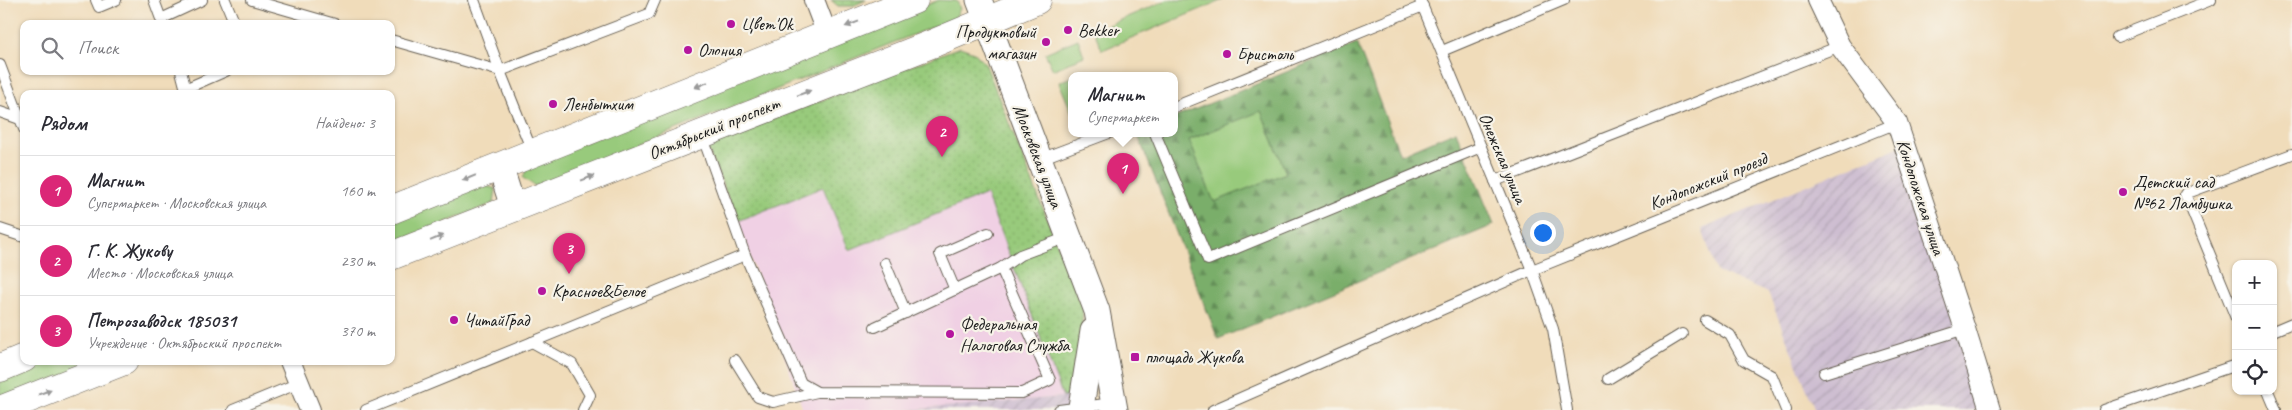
<!DOCTYPE html>
<html lang="ru">
<head>
<meta charset="utf-8">
<style>
	:root { --surface:#fff; --page:#f2f2f3; --text:#2b2b33; --muted:#7c7c81; --line:#e1e1e2; --accent:#db2777 }
	body { margin:0; font-family:Caveat,sans-serif; background:var(--page); color:var(--text) }
	.controls { position:absolute; right:15px; bottom:15px; display:grid; overflow:hidden; border-radius:10px; box-shadow:0 1px 4px #0004 }
	.controls button { width:45px; height:45px; display:grid; place-items:center; padding:0; border:0; border-bottom:1px solid var(--line); background:var(--surface); color:var(--text); font:25px sans-serif }
	.you { position:absolute; left:1542px; top:232px; width:18px; height:18px; margin:-12px; border:4px solid #fff; border-radius:50%; background:#1a73e8; box-shadow:0 0 0 8px #1a73e833 }
	.badge { display:grid; place-items:center; width:32px; height:32px; border-radius:50%; background:var(--accent); color:#fff; font-size:16px; font-weight:700 }
	.pin { position:absolute; translate:-50% -41px; filter:drop-shadow(0 1px 2px #0008) }
	.pin::after { content:''; position:absolute; top:26px; width:18px; height:15px; background:inherit; clip-path:polygon(0 0,100% 0,50% 100%) }
	.popup { position:absolute; left:1068px; top:72px; width:110px; height:65px; box-sizing:border-box; display:grid; place-content:center; border-radius:10px; background:var(--surface); filter:drop-shadow(0 1px 4px #0005); font-size:16px; white-space:nowrap; color:var(--muted) }
	.popup b { font-size:19px; color:var(--text) }
	.popup::after { content:''; position:absolute; left:50%; top:100%; margin-left:-10px; border:10px solid transparent; border-top-color:var(--surface) }
	.list { margin:0; padding:0; list-style:none }
	h2 { display:flex; justify-content:space-between; align-items:center; height:65px; margin:0; padding:0 20px; font-size:21px }
	h2 small { font-size:16px; font-weight:400; color:var(--muted) }
	.list li { display:grid; grid-template-columns:32px 1fr auto; gap:15px; align-items:center; box-sizing:border-box; height:70px; padding:0 20px; border-top:1px solid var(--line) }
	.list b { display:block; font-size:19px; white-space:nowrap }
	.list p { margin:0; font-size:16px; white-space:nowrap; color:var(--muted) }
	.list em { font-size:16px; font-style:normal; color:var(--muted) }
	.icon { flex:none; width:28px; height:28px; fill:none; stroke:currentColor; stroke-width:2; stroke-linecap:round; stroke-linejoin:round }
	.map { position:relative; flex:none; width:2292px; height:410px; overflow:hidden }
	.search { position:absolute; background:var(--surface); box-shadow:0 1px 4px #0004; left:20px; top:20px; width:375px; height:55px; display:flex; align-items:center; gap:12px; box-sizing:border-box; padding:0 18px; border-radius:10px; color:var(--muted); font-size:19px }
	.panel { position:absolute; background:var(--surface); box-shadow:0 1px 4px #0004; left:20px; top:90px; width:375px; height:275px; border-radius:10px }
	.map>svg:first-child { display:block }
</style>
</head>
<body>
<div class="map">
<svg width="2292" height="410" viewBox="0 0 2292 410">
	<defs>
		<pattern id="industrial-furrows" width="10" height="10" patternUnits="userSpaceOnUse" patternTransform="scale(1.25)"><rect width="10" height="10" fill="#cebed1"/><path d="M-1 1l2-2M0 10L10 0M9 11l2-2" fill="none" stroke="#b0a3b3"/></pattern>
		<pattern id="forest-firs" width="22" height="20" patternUnits="userSpaceOnUse" patternTransform="scale(1.25)"><rect width="22" height="20" fill="#7aae6b"/><path d="M5 1l3.5 6h-7zM16 11l3.5 6h-7z" fill="#638d57"/></pattern>
		<pattern id="park-dots" width="8" height="8" patternUnits="userSpaceOnUse" patternTransform="scale(1.25)"><rect width="8" height="8" fill="#98ca7b"/><path d="M2 2h.1M6 6h.1" fill="none" stroke="#82ad6a" stroke-width="1.8" stroke-linecap="round"/></pattern>
	</defs>
	<rect width="100%" height="100%" fill="#f7f3e8"/>
	<filter id="ink" filterUnits="userSpaceOnUse"><feTurbulence type="fractalNoise" baseFrequency=".02" numOctaves="2"/><feDisplacementMap in="SourceGraphic" scale="10" xChannelSelector="R" yChannelSelector="G"/><feConvolveMatrix kernelMatrix="1 2 1 2 8 2 1 2 1" color-interpolation-filters="sRGB"/></filter>
	<filter id="wash" filterUnits="userSpaceOnUse"><feTurbulence type="fractalNoise" baseFrequency=".0096" numOctaves="4" result="noise"/><feDisplacementMap in="SourceGraphic" scale="20" xChannelSelector="R" yChannelSelector="G"/><feGaussianBlur stdDeviation="1.12" result="paint"/><feColorMatrix in="noise" values="0 0 0 0 0 0 0 0 0 0 0 0 0 0 0 0 0 1.4 0 .05"/><feComposite in="paint" operator="in"/></filter>
	<g filter="url(#wash)">
		<rect width="100%" height="100%" fill="#f0dcba"/>
		<path fill="#f0d0e4" d="M 823,187 L 849,250 L 986,194 L 1063,397 L 906,410 L 803,410 L 738,221 Z"/>
		<g fill="url(#industrial-furrows)">
			<path d="M 1901,146 L 1984,410 L 1815,410 L 1768,293 L 1717,272 L 1702,229 Z"/>
			<path d="M 1076,393 L 1077,410 L 906,410 L 1063,397 Z"/>
		</g>
		<g fill="#98ca7b" stroke="#5a734c">
			<path d="M 939,0 L 957,1 L 960,9 L 955,18 L 535,186 L 523,178 L 528,165 Z"/>
			<path d="M 1167,0 L 1223,0 L 1102,50 L 1094,31 Z"/>
			<path d="M 1078,39 L 1084,56 L 1053,70 L 1045,53 Z"/>
			<path d="M 1072,77 L 1072,113 L 1059,82 Z"/>
			<path d="M 1261,110 L 1286,173 L 1214,203 L 1189,140 Z"/>
			<path d="M 480,184 L 496,189 L 494,203 L 391,244 L 391,220 Z"/>
			<path d="M 38,361 L 99,361 L 0,401 L 0,377 Z"/>
		</g>
		<path fill="url(#forest-firs)" stroke="#4b6544" fill-rule="evenodd" d="M 1357,43 L 1400,155 L 1456,131 L 1494,225 L 1218,339 L 1137,133 L 1174,133 L 1174,118 ZM 1261,111 L 1286,173 L 1214,202 L 1189,140 Z"/>
		<g fill="url(#park-dots)" stroke="#5a734c">
			<path d="M 831,0 L 866,0 L 852,6 L 838,6 Z"/>
			<path d="M 960,47 L 974,52 L 985,63 L 1083,309 L 1076,393 L 1063,397 L 986,194 L 849,250 L 823,187 L 738,221 L 706,145 Z"/>
		</g>
	</g>
	<g filter="url(#ink)">
		<g fill="none" stroke-linecap="round" stroke-linejoin="round">
			<g stroke="#665f53" stroke-width="12">
				<g id="service">
					<path d="M 96,0 L 99,7 L 116,0"/>
					<path d="M 154,0 L 161,19"/>
					<path d="M 225,0 L 235,24"/>
					<path d="M 252,0 L 335,24"/>
					<path d="M 474,0 L 500,71 L 532,151"/>
					<path d="M 1420,0 L 1532,270 L 1553,329 L 1567,410"/>
					<path d="M 163,24 L 161,19 L 202,0"/>
					<path d="M 2117,37 L 2211,0"/>
					<path d="M 391,40 L 500,71 L 649,14 L 655,0"/>
					<path d="M 1442,51 L 1564,0"/>
					<path d="M 0,65 L 24,129"/>
					<path d="M 181,71 L 187,94"/>
					<path d="M 187,88 L 226,71"/>
					<path d="M 1174,107 L 1423,6"/>
					<path d="M 0,112 L 20,119"/>
					<path d="M 1155,133 L 1208,260 L 1481,147"/>
					<path d="M 702,135 L 745,255 L 801,383 L 817,392 L 1022,393 L 1050,380 L 1001,268"/>
					<path d="M 1040,159 L 1109,133"/>
					<path d="M 1495,181 L 1840,46"/>
					<path d="M 0,229 L 24,237"/>
					<path d="M 885,263 L 906,313"/>
					<path d="M 955,290 L 940,254 L 988,233"/>
					<path d="M 2236,318 L 2185,194 L 2292,154"/>
					<path d="M 1705,320 L 1730,335 L 1744,360 L 1772,376 L 1786,410"/>
					<path d="M 875,327 L 1001,268 L 1020,255 L 1068,237"/>
					<path d="M 2273,331 L 2292,323"/>
					<path d="M 532,342 L 572,364 L 590,395 L 583,410"/>
					<path d="M 735,360 L 758,397 L 773,402 L 817,392"/>
					<path d="M 1824,373 L 1965,329"/>
					<path d="M 1608,379 L 1682,334"/>
					<path d="M 2268,391 L 2276,410"/>
					<path d="M 233,410 L 299,383"/>
					<path d="M 366,410 L 745,255"/>
					<path d="M 1059,410 L 1113,403"/>
					<path d="M 1213,410 L 1532,270 L 1897,123"/>
					<path d="M 2104,410 L 2236,365"/>
				</g>
			</g>
			<g stroke="#665f53" stroke-width="22">
				<g id="minor">
					<path d="M 814,0 L 827,34"/>
					<path d="M 1818,0 L 1840,46 L 1897,123 L 1965,329 L 1990,410"/>
					<path d="M 290,361 L 310,410"/>
				</g>
			</g>
			<g stroke="#665f53" stroke-width="27">
				<g id="tertiary">
					<path d="M 979,0 L 1097,311 L 1115,410"/>
					<path d="M 500,166 L 513,207"/>
					<path d="M 1083,410 L 1081,407 L 1093,331"/>
				</g>
			</g>
			<g stroke="#665f53" stroke-width="29">
				<g id="secondary">
					<path d="M 391,210 L 914,0"/>
					<path d="M 391,256 L 934,43 L 1037,0"/>
					<path d="M 0,368 L 24,358"/>
					<path d="M 0,410 L 124,361"/>
				</g>
			</g>
			<use href="#service" stroke="#fff" stroke-width="10"/>
			<use href="#minor" stroke="#fff" stroke-width="20"/>
			<use href="#tertiary" stroke="#fff" stroke-width="25"/>
			<use href="#secondary" stroke="#fff" stroke-width="28"/>
		</g>
		<defs><path id="oneway-solid" d="M-6-.8H1V-3.2L6.5 0L1 3.2V.8H-6Z" transform="scale(1.25)"/></defs>
		<g fill="#999">
			<use href="#oneway-solid" transform="translate(852 24) rotate(159)"/>
			<use href="#oneway-solid" transform="translate(701 85) rotate(158)"/>
			<use href="#oneway-solid" transform="translate(804 93) rotate(-21)"/>
			<use href="#oneway-solid" transform="translate(469 178) rotate(158)"/>
			<use href="#oneway-solid" transform="translate(588 178) rotate(-21)"/>
			<use href="#oneway-solid" transform="translate(437 238) rotate(-22)"/>
			<use href="#oneway-solid" transform="translate(45 392) rotate(-21)"/>
		</g>
	</g>
	<g fill="#b5179e" stroke="#f7f3e8" stroke-width="2">
		<circle cx="731" cy="24" r="5"/>
		<circle cx="1068" cy="30" r="5"/>
		<circle cx="1046" cy="42" r="5"/>
		<circle cx="688" cy="50" r="5"/>
		<circle cx="1227" cy="54" r="5"/>
		<circle cx="553" cy="104" r="5"/>
		<circle cx="2123" cy="192" r="5"/>
		<circle cx="542" cy="291" r="5"/>
		<circle cx="454" cy="320" r="5"/>
		<circle cx="950" cy="334" r="5"/>
		<rect x="1130" y="352" width="10" height="10" rx="2.5"/>
	</g>
	<g text-anchor="middle" stroke-width="4.5" stroke-linejoin="round" paint-order="stroke">
		<g font-size="18" fill="#1c1c1c" stroke="#f7f3e8" text-anchor="start">
			<text x="741" y="30">Цвет'Ok</text>
			<text x="1078" y="36">Bekker</text>
			<text x="1036" y="38" text-anchor="end">Продуктовый<tspan x="1036" dy="21">магазин</tspan></text>
			<text x="698" y="56">Олония</text>
			<text x="1237" y="60">Бристоль</text>
			<text x="563" y="110">Ленбытхим</text>
			<text x="2133" y="188">Детский сад<tspan x="2133" dy="21">№62 Ламбушка</tspan></text>
			<text x="552" y="297">Красное&amp;Белое</text>
			<text x="464" y="326">ЧитайГрад</text>
			<text x="960" y="330">Федеральная<tspan x="960" dy="21">Налоговая Служба</tspan></text>
			<text x="1145" y="363">площадь Жукова</text>
		</g>
		<g font-size="18" fill="#1c1c1c" stroke="#f7f3e8">
			<text transform="translate(714 128) rotate(-22)" y="6">Октябрьский проспект</text>
			<text transform="translate(1038 156) rotate(69)" y="6">Московская улица</text>
			<text transform="translate(1503 158) rotate(67)" y="6">Онежская улица</text>
			<text transform="translate(1708 181) rotate(-22)" y="6">Кондопожский проезд</text>
			<text transform="translate(1921 197) rotate(72)" y="6">Кондопожская улица</text>
		</g>
	</g>
</svg>
<div class="controls">
<button>+</button>
<button>−</button>
<button><svg class="icon" aria-label="locate" viewBox="0 0 24 24"><circle cx="12" cy="12" r="6"/><path d="M12 2v4M12 18v4M2 12h4M18 12h4"/></svg></button>
</div>
<div class="you"></div>
<div class="pin badge" style="left:1123px;top:194px">1</div>
<div class="popup"><b>Магнит</b>Супермаркет</div>
<div class="pin badge" style="left:942px;top:157px">2</div>
<div class="pin badge" style="left:569px;top:274px">3</div>
<div class="search"><svg class="icon" aria-label="search" viewBox="0 0 24 24"><circle cx="10" cy="10" r="6"/><path d="M15 15l6 6"/></svg>Поиск</div>
<section class="panel">
<h2>Рядом<small>Найдено: 3</small></h2>
<ul class="list">
<li><span class="badge">1</span><div><b>Магнит</b><p>Супермаркет · Московская улица</p></div><em>160 m</em></li>
<li><span class="badge">2</span><div><b>Г. К. Жукову</b><p>Место · Московская улица</p></div><em>230 m</em></li>
<li><span class="badge">3</span><div><b>Петрозаводск 185031</b><p>Учреждение · Октябрьский проспект</p></div><em>370 m</em></li>
</ul>
</section>
</div>
</body>
</html>
